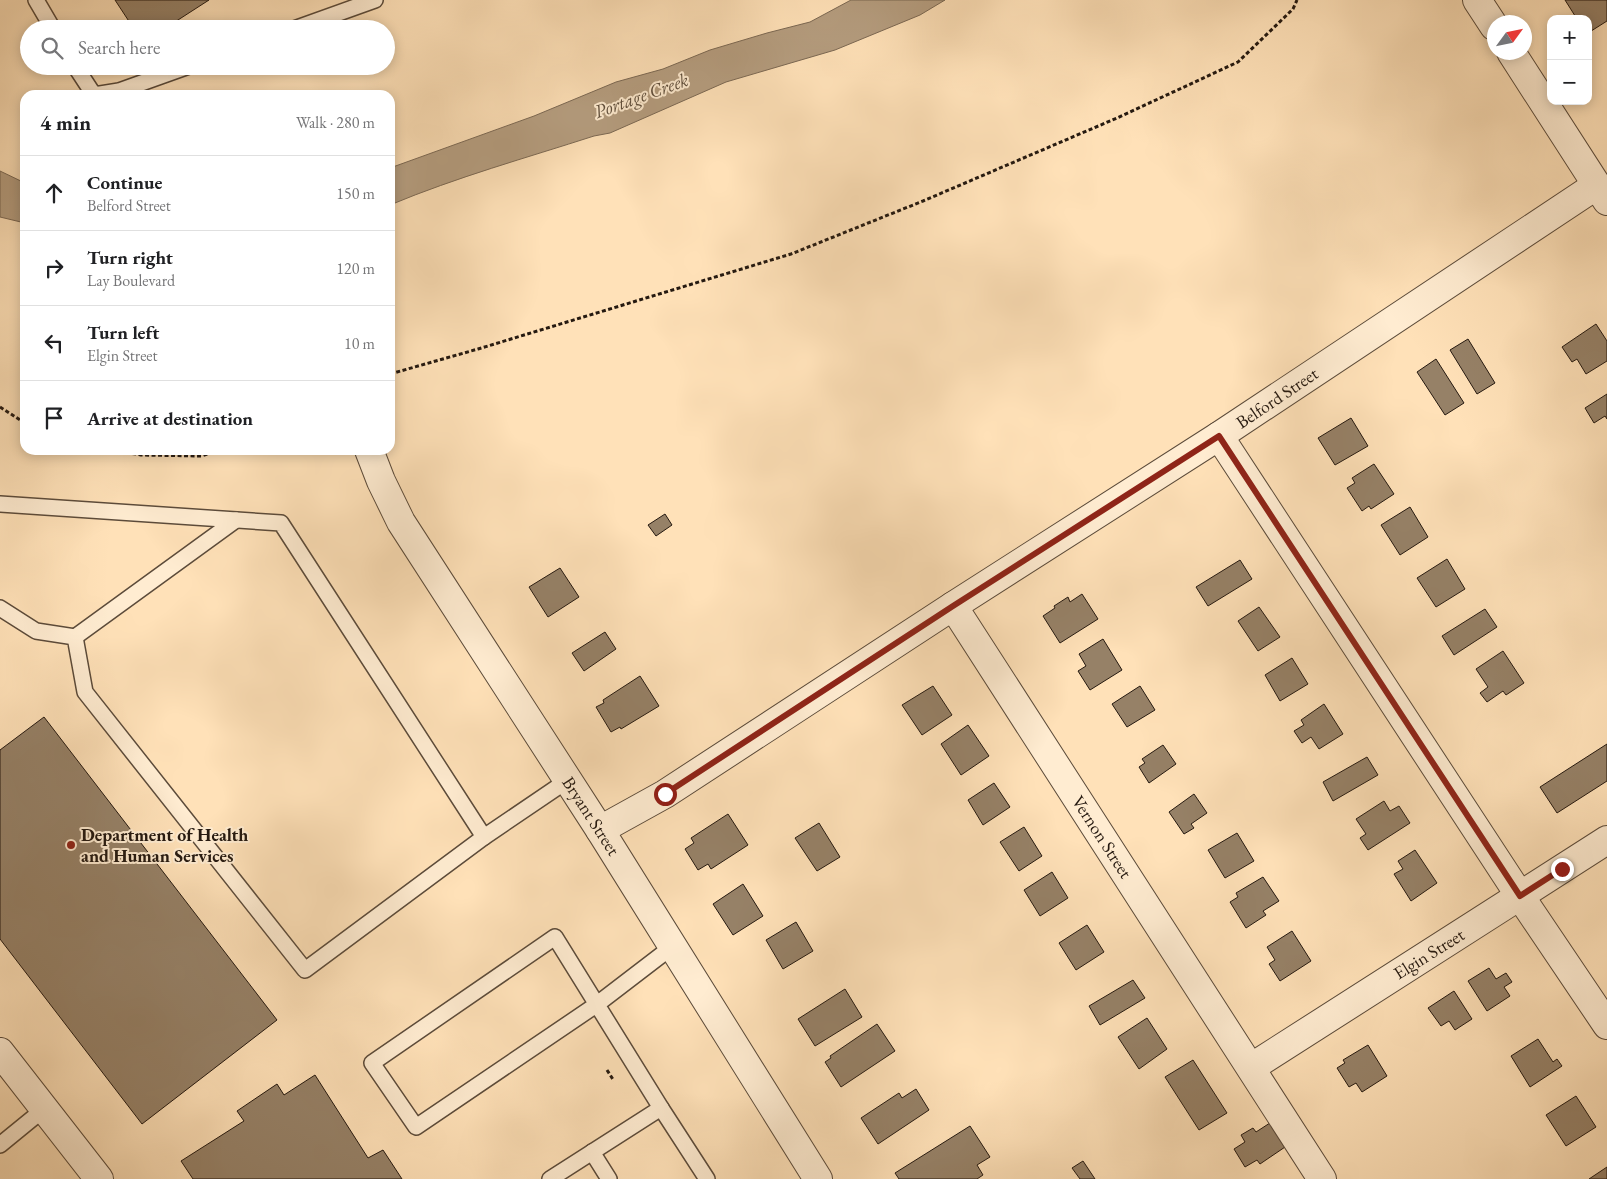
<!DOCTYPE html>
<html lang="en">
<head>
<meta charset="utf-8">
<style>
	:root { --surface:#fff; --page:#f6f6f6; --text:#202124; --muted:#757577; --line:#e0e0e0 }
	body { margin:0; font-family:"EB Garamond",serif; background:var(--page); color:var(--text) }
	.controls { position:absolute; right:15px; top:15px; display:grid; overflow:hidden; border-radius:10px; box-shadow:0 2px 12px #0003 }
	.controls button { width:45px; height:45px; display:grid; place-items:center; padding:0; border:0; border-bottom:1px solid var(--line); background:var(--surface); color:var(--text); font:25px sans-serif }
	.compass { position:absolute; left:1487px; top:15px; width:45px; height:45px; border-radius:50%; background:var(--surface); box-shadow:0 2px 12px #0003; rotate:57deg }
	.stop { position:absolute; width:15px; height:15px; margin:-11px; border:4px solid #8f2418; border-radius:50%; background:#fff }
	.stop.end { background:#8f2418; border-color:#fff; box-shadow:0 1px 5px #0008 }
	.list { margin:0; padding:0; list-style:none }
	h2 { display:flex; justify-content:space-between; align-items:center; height:65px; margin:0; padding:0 20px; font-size:21px }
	h2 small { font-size:16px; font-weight:400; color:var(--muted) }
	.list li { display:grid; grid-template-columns:32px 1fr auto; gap:15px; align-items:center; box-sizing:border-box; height:75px; padding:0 20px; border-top:1px solid var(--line) }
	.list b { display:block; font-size:19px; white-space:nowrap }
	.list p { margin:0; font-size:16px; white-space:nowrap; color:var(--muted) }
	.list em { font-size:16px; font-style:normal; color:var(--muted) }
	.icon { flex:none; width:28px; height:28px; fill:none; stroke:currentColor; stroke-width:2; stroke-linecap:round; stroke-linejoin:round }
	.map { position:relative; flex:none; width:1607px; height:1179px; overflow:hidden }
	.search { position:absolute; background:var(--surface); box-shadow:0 2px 12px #0003; left:20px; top:20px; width:375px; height:55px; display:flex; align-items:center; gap:12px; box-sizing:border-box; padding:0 18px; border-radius:28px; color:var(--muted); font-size:19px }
	.panel { position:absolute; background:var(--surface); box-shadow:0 2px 12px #0003; left:20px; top:90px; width:375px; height:365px; border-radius:15px }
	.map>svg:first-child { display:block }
</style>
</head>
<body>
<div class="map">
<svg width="1607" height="1179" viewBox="0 0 1607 1179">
	<rect width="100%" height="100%" fill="#ffe1b8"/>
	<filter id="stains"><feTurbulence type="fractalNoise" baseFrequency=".004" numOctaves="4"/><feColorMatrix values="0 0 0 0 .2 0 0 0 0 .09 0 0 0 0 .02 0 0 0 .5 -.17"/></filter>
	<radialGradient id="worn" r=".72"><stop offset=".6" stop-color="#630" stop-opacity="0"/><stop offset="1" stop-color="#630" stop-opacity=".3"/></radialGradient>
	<g fill="#b59d7f" stroke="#7b6853">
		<path d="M 851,0 L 945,0 L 920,15 L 835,50 L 726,82 L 610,133 L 594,136 C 526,158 457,177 390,205 L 390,168 L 534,116 L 616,82 L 663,69 L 710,50 L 767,33 L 810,22 Z"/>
		<path d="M 0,171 L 25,183 L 25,223 L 0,217 Z"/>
	</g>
	<g fill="#968167" stroke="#251910">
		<path d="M 115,0 L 209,0 L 164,29 L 134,29 Z"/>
		<path d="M 1565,0 L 1607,0 L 1607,21 L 1588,33 L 1588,19 L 1577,19 Z"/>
		<path d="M 1596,324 L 1607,341 L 1607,361 L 1586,374 L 1577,359 L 1572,362 L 1562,347 Z"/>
		<path d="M 1468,339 L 1495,383 L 1477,394 L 1450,350 Z"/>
		<path d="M 1436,359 L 1464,403 L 1445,415 L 1417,372 Z"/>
		<path d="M 1607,394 L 1607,419 L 1605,416 L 1594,423 L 1585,408 Z"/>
		<path d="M 1351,418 L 1368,446 L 1335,465 L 1318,438 Z"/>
		<path d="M 1374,464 L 1394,494 L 1371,509 L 1369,506 L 1362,511 L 1347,488 L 1355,483 L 1352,478 Z"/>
		<path d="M 1410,507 L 1428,537 L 1400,555 L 1381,525 Z"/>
		<path d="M 665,514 L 672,525 L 656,536 L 648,525 Z"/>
		<path d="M 1447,559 L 1465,589 L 1436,607 L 1417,578 Z"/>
		<path d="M 1240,560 L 1252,579 L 1208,606 L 1196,587 Z"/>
		<path d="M 560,568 L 579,597 L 548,617 L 529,587 Z"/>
		<path d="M 1082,594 L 1098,619 L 1060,643 L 1043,616 L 1055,608 L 1054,606 L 1068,597 L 1070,602 Z"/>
		<path d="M 1259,607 L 1280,637 L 1258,651 L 1238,621 Z"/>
		<path d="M 1485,609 L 1497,627 L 1454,655 L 1442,636 Z"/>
		<path d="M 605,632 L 616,649 L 584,671 L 572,653 Z"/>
		<path d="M 1103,639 L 1122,670 L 1090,690 L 1078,671 L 1086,666 L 1079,654 Z"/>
		<path d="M 1503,651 L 1524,683 L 1506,695 L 1503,691 L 1487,702 L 1480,693 L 1488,687 L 1476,669 Z"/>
		<path d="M 1292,658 L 1308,684 L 1280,701 L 1265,675 Z"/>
		<path d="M 640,676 L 659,706 L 621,729 L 620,727 L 611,732 L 596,707 L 604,703 L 603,700 Z"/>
		<path d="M 933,686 L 952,715 L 922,735 L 902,705 Z"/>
		<path d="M 1140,686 L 1155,710 L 1127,727 L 1112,704 Z"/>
		<path d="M 1324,704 L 1343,734 L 1319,749 L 1311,737 L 1302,743 L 1294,731 L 1304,725 L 1301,720 Z"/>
		<path d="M 44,717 L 277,1020 L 142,1124 L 0,939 L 0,750 Z"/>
		<path d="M 968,725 L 989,756 L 961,775 L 941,744 Z"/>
		<path d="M 1607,744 L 1607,781 L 1557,813 L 1540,787 Z"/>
		<path d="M 1163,745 L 1176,764 L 1149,783 L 1139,767 L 1145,763 L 1142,759 Z"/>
		<path d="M 1367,757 L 1378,775 L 1333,801 L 1323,782 Z"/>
		<path d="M 994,783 L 1010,807 L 983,825 L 968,800 Z"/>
		<path d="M 1194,794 L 1207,813 L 1191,824 L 1194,828 L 1184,834 L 1169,812 Z"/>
		<path d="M 1384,801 L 1390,811 L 1399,806 L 1410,823 L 1368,850 L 1360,838 L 1366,834 L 1356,819 Z"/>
		<path d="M 728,814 L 748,845 L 711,869 L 708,864 L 698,870 L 685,849 L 694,843 L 691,838 Z"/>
		<path d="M 819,823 L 840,857 L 817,871 L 795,838 Z"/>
		<path d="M 1024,827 L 1042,856 L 1019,871 L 1000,842 Z"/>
		<path d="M 1237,833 L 1254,861 L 1225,878 L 1208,850 Z"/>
		<path d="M 1415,850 L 1437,883 L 1411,901 L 1394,874 L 1403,869 L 1398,861 Z"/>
		<path d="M 1052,872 L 1068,898 L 1040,916 L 1024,890 Z"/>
		<path d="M 1263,877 L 1279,901 L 1263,911 L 1266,915 L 1246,928 L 1230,902 L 1238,897 L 1236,893 Z"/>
		<path d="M 743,884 L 763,916 L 733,935 L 713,904 Z"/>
		<path d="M 796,922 L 813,951 L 783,969 L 766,940 Z"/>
		<path d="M 1087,925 L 1104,952 L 1076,970 L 1059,943 Z"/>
		<path d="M 1292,931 L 1311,961 L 1280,981 L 1269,964 L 1275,960 L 1267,947 Z"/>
		<path d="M 1489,968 L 1496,979 L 1506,973 L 1512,982 L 1504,987 L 1510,996 L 1487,1011 L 1468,981 Z"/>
		<path d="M 1133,980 L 1145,998 L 1100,1025 L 1089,1006 Z"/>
		<path d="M 845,989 L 862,1017 L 815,1046 L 798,1019 Z"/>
		<path d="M 1454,991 L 1472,1019 L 1455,1030 L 1449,1021 L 1441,1026 L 1428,1008 Z"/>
		<path d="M 1147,1018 L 1167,1049 L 1139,1069 L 1118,1037 Z"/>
		<path d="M 877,1024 L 895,1051 L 841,1087 L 825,1062 L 831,1058 L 830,1056 Z"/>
		<path d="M 1538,1039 L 1553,1062 L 1557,1059 L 1562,1066 L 1530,1087 L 1511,1056 Z"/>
		<path d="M 1368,1045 L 1387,1076 L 1362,1092 L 1356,1083 L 1349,1087 L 1337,1068 L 1345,1063 L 1343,1060 Z"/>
		<path d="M 1193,1060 L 1227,1113 L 1199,1130 L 1165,1077 Z"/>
		<path d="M 315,1075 L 368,1158 L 383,1150 L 402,1179 L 193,1179 L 181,1161 L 244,1121 L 237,1111 L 277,1084 L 284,1095 Z"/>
		<path d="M 916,1089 L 929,1110 L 878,1144 L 861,1118 L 899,1093 L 902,1098 Z"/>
		<path d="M 1576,1096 L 1596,1127 L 1566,1146 L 1546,1115 Z"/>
		<path d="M 1273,1121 L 1288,1145 L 1260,1164 L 1257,1160 L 1245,1167 L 1234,1149 L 1245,1142 L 1241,1135 L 1253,1128 L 1256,1132 Z"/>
		<path d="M 970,1126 L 990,1157 L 977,1165 L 983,1175 L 977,1179 L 899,1179 L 895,1173 Z"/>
		<path d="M 1083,1161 L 1095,1179 L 1080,1179 L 1072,1168 Z"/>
		<path d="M 1607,1167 L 1607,1179 L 1589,1179 Z"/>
	</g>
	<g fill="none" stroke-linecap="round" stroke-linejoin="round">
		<g stroke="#5c4b3a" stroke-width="18">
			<g id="service">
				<path d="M 36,0 L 53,29"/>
				<path d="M 294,29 L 375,0"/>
				<path d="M 75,66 L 94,95 L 119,91 L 189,66"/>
				<path d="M 0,504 L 281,523 L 484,837 L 305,970 L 85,692 L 75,637 L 36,631 L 0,608"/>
				<path d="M 75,637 L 236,520"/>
				<path d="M 484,837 L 568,780"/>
				<path d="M 661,1108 L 707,1179"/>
				<path d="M 0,1145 L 44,1109"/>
				<path d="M 592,1152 L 609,1179"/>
				<path d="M 550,1179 L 661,1108 L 555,937 L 372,1063 L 416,1127 L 596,1005 L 673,946"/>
			</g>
		</g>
		<g stroke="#5c4b3a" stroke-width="30">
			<g id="minor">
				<path d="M 1477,0 L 1494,26"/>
				<path d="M 1511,52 L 1607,201"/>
				<path d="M 1219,436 L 1520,896 L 1607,1025"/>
				<path d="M 369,450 L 381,481 L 401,522 L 600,830 L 818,1179"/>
				<path d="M 953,606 L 1322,1179"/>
				<path d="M 600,830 L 665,794 L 953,606 L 1219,436 L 1597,185"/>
				<path d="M 0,1052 L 99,1179"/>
				<path d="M 1252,1067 L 1607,840"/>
			</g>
		</g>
		<g stroke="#251910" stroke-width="3" stroke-dasharray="4 2.5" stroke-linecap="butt">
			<path d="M 390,374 L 478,349 L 791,254 L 923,201 L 1117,118 L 1238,62 L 1293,9 L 1297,0"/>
			<path d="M 0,407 L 25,423"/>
			<path d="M 113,450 L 141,455 L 202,456 L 218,450"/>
			<path d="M 607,1070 L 614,1081"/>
		</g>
		<use href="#service" stroke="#ffecd1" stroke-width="15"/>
		<use href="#minor" stroke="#ffecd1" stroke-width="28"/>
	</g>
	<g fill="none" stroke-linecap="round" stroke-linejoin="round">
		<path stroke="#8f2418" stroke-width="6" d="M 665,794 L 953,606 L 1219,436 L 1520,896 L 1562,869"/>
	</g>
	<circle fill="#8f2418" stroke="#ffecd1" stroke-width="2" cx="71" cy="845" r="5"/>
	<g text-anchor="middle" stroke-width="4" stroke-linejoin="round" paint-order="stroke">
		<g font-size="18" fill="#251910" stroke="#ffecd1">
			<text transform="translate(1277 398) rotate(-34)" y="6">Belford Street</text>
			<text transform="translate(591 816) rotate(57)" y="6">Bryant Street</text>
			<text transform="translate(1102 837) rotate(57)" y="6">Vernon Street</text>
			<text transform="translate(1429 954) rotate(-32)" y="6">Elgin Street</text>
		</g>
		<g font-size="18" font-weight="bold" fill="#251910" stroke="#ffecd1" text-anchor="start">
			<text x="81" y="841">Department of Health<tspan x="81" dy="21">and Human Services</tspan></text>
		</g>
		<g font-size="19" font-style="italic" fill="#5f4e3c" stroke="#ffecd1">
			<text transform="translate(641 95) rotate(-20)" y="7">Portage Creek</text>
		</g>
	</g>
	<rect width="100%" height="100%" filter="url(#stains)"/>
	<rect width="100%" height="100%" fill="url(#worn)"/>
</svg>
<div class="controls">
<button>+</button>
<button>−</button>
</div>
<svg class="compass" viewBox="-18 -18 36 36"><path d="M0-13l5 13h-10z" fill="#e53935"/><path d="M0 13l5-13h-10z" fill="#757577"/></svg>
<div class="stop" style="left:665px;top:794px"></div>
<div class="stop end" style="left:1562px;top:869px"></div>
<div class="search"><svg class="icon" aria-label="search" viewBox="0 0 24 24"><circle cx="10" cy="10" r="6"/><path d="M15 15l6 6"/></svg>Search here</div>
<section class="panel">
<h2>4 min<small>Walk · 280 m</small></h2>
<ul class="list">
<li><svg class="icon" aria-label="ahead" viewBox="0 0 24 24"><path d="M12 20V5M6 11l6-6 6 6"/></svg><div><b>Continue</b><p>Belford Street</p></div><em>150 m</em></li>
<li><svg class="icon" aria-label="right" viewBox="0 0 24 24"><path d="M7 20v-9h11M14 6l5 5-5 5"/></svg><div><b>Turn right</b><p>Lay Boulevard</p></div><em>120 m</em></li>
<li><svg class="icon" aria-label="left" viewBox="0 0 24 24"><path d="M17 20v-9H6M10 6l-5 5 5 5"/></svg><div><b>Turn left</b><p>Elgin Street</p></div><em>10 m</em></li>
<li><svg class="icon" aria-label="arrive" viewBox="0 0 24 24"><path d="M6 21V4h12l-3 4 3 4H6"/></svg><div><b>Arrive at destination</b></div></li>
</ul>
</section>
</div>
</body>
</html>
